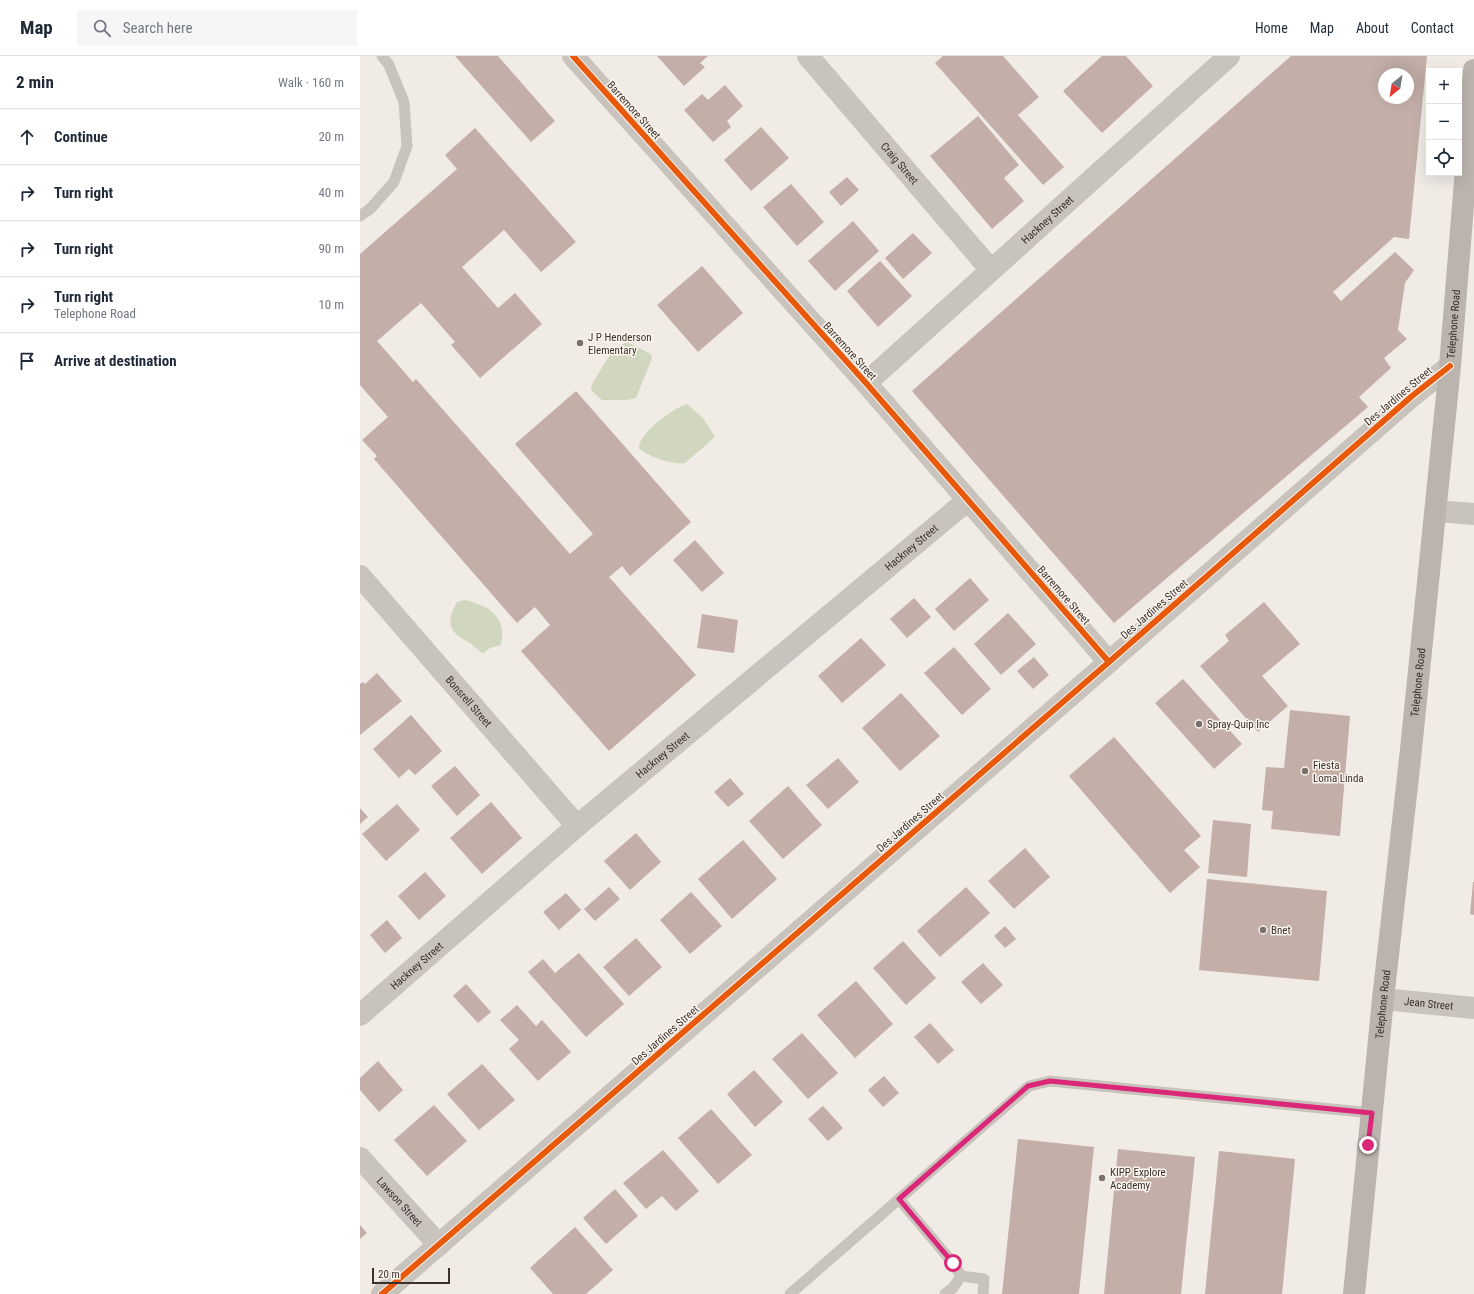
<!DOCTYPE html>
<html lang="en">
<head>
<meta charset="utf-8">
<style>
	:root { --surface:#fff; --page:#f6f6f7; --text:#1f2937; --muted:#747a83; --line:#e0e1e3 }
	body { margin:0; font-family:"Roboto Condensed",sans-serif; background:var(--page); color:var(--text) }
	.controls { position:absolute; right:12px; top:12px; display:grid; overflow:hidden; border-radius:0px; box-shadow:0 4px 16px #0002 }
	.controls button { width:36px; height:36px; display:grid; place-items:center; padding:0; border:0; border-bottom:1px solid var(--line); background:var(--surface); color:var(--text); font:20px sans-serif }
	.compass { position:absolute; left:1018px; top:12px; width:36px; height:36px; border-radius:50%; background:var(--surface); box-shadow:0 4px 16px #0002; rotate:210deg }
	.scale { position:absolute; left:12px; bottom:10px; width:78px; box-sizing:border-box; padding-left:4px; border:2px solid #3b302b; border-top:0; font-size:11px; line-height:14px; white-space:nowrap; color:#3b302b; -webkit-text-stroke:3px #fbf5ee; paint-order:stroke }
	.stop { position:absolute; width:12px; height:12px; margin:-9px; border:3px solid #db2777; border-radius:50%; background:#fff }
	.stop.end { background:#db2777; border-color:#fff; box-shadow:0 1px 4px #0008 }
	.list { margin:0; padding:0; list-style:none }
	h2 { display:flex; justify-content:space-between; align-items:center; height:52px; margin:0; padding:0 16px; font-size:17px }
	h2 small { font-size:13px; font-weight:400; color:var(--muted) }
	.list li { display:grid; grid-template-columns:26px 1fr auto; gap:12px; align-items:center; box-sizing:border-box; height:56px; padding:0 16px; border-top:1px solid var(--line) }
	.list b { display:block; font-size:15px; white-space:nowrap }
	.list p { margin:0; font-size:13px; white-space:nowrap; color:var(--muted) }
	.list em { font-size:13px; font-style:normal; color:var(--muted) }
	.icon { flex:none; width:22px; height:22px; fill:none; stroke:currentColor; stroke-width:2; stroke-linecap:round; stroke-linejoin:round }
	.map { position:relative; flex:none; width:1114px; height:1238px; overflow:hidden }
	header { display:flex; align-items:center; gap:24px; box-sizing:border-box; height:56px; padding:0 20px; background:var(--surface); border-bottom:1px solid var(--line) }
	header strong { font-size:19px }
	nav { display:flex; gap:22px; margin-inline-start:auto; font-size:14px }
	.search { width:280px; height:36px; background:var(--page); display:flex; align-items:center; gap:10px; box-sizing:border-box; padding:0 14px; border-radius:0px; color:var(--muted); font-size:15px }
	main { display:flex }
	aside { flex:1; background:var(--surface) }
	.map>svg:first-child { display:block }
</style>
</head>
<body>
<header>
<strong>Map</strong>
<div class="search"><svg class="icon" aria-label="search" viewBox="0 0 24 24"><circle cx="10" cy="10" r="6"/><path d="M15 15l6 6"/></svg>Search here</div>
<nav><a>Home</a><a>Map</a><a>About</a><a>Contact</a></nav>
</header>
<main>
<aside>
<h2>2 min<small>Walk · 160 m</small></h2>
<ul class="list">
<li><svg class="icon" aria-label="ahead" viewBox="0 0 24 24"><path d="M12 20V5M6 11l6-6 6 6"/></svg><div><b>Continue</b></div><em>20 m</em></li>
<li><svg class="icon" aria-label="right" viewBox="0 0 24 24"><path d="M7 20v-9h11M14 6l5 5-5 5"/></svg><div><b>Turn right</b></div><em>40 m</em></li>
<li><svg class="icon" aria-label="right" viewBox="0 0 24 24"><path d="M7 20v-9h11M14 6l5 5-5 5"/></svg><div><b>Turn right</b></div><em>90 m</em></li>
<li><svg class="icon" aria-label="right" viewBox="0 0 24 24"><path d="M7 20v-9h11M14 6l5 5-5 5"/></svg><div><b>Turn right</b><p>Telephone Road</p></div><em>10 m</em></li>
<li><svg class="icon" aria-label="arrive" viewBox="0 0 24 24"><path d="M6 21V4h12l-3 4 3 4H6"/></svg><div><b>Arrive at destination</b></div></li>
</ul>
</aside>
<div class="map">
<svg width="1114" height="1238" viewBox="0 0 1114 1238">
	<rect width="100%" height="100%" fill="#f0ebe5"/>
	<g fill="#d1d6bf">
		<path d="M 267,286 L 291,298 L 292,302 L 276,342 L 267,344 L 242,344 L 231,334 C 232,326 235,323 239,317 C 247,304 252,292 267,286 Z"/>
		<path d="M 327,348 L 343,362 L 355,381 L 325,407 C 312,409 289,401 279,392 C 278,378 313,352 327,348 Z"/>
		<path d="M 105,544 C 130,550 147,561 141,589 L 130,592 L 123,597 C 117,594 114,589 108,586 C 88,575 86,567 97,546 Z"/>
	</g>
	<g fill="#c3afa7" fill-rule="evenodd">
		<path d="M 95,0 L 138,0 L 195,65 L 171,86 Z"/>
		<path d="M 297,0 L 348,0 L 340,7 L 345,11 L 324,30 Z"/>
		<path d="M 583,0 L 643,0 L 679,41 L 658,59 L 704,111 L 683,129 L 575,7 Z"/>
		<path d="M 742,0 L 766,0 L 793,30 L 742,77 L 703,35 Z"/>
		<path d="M 931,0 L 1067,0 L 1049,183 L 1034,181 L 973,236 L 981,245 L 1035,196 L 1054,214 L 1045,227 L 1038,274 L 1047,283 L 1024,302 L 1031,312 L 999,341 L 1008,351 L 754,567 L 552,335 ZM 1024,18 L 1048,18 L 1048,42 L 1024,42 Z"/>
		<path d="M 365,29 L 383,50 L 367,65 L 371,71 L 353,86 L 324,54 L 342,38 L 348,44 Z"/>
		<path d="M 618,60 L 659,109 L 644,122 L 664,145 L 632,173 L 570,100 Z"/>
		<path d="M 401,71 L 429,102 L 391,135 L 364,104 Z"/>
		<path d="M 115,72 L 216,186 L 181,216 L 144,174 L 102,211 L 138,252 L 155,237 L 182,268 L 120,322 L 91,289 L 95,286 L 61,247 L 17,285 L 53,326 L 56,323 L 210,498 L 233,478 L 155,388 L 216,335 L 331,466 L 270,520 L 262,510 L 249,521 L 336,619 L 249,695 L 161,595 L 190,569 L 175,551 L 157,567 L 14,403 L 17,400 L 2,384 L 28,361 L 0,329 L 0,198 L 97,113 L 85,99 Z"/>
		<path d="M 487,121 L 499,134 L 481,150 L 469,136 Z"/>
		<path d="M 431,128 L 464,166 L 437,190 L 403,151 Z"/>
		<path d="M 493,165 L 519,195 L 475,235 L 448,205 Z"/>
		<path d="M 553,177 L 572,197 L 543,223 L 525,202 Z"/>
		<path d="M 520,205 L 552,240 L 518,271 L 487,235 Z"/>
		<path d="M 342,210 L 383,257 L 338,296 L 297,249 Z"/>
		<path d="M 335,484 L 364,517 L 342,536 L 313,504 Z"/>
		<path d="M 610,522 L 629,544 L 594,575 L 575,553 Z"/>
		<path d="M 554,542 L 571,561 L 547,582 L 530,563 Z"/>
		<path d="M 904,546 L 940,588 L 902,620 L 928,650 L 898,676 L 840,610 L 869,585 L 865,579 Z"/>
		<path d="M 648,557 L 676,588 L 641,619 L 614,588 Z"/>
		<path d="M 342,558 L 378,564 L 374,597 L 337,592 Z"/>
		<path d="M 501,582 L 526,609 L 482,647 L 458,620 Z"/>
		<path d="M 594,591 L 631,633 L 602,659 L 564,617 Z"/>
		<path d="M 674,601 L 689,619 L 673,633 L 657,615 Z"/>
		<path d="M 17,617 L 42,645 L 0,679 L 0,628 L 3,626 L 5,628 Z"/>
		<path d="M 823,623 L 882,688 L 854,713 L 795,647 Z"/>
		<path d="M 541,637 L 580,680 L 540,715 L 502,672 Z"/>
		<path d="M 930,654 L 990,660 L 980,780 L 911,773 L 913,755 L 902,754 L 906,711 L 924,712 Z"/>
		<path d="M 51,659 L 82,695 L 55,719 L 49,713 L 39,722 L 13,693 Z"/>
		<path d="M 754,681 L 841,780 L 824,794 L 840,811 L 810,837 L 709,720 Z"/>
		<path d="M 478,702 L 499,726 L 468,753 L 446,729 Z"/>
		<path d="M 95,710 L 120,739 L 97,760 L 71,730 Z"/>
		<path d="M 370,722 L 384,738 L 368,751 L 354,736 Z"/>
		<path d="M 428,730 L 462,769 L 423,803 L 389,765 Z"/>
		<path d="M 131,746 L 162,782 L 122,818 L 90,782 Z"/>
		<path d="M 37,748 L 60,774 L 26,805 L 2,778 Z"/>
		<path d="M 0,752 L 8,761 L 0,768 Z"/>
		<path d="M 853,764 L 891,768 L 887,821 L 848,817 Z"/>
		<path d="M 276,777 L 301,806 L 270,834 L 244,805 Z"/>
		<path d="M 383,784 L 417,823 L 372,863 L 338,823 Z"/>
		<path d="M 665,792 L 690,821 L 654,853 L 628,825 Z"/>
		<path d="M 65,816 L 86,840 L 59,864 L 38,840 Z"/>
		<path d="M 847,823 L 967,835 L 959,925 L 839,914 Z"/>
		<path d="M 1113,826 L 1114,826 L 1114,859 L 1110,858 Z"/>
		<path d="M 249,831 L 260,843 L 235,865 L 224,853 Z"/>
		<path d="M 606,831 L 630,857 L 580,901 L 557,875 Z"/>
		<path d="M 331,836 L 362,870 L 330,898 L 300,864 Z"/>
		<path d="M 206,837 L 221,854 L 199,874 L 183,856 Z"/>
		<path d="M 27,864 L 42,882 L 25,897 L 10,879 Z"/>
		<path d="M 645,870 L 656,883 L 645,892 L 634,880 Z"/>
		<path d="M 276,882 L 302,911 L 269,940 L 243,911 Z"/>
		<path d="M 543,885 L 576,922 L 546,949 L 513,912 Z"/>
		<path d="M 219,897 L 264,948 L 226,981 L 168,916 L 183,903 L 195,917 Z"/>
		<path d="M 623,907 L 643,929 L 621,948 L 601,926 Z"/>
		<path d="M 496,925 L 533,968 L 495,1002 L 457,959 Z"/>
		<path d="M 106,928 L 131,956 L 118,967 L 93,940 Z"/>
		<path d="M 157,949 L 176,970 L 182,964 L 211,996 L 178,1025 L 149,993 L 159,984 L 140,964 Z"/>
		<path d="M 570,967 L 594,994 L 578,1008 L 554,981 Z"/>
		<path d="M 442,977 L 478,1017 L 448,1043 L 412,1003 Z"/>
		<path d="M 18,1005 L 43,1034 L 19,1056 L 0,1034 L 0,1022 Z"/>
		<path d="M 122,1008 L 155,1044 L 119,1074 L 87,1038 Z"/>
		<path d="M 394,1014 L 423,1046 L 395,1071 L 367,1038 Z"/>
		<path d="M 524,1020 L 539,1037 L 523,1051 L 508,1034 Z"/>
		<path d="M 74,1049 L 107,1085 L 67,1120 L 34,1084 Z"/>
		<path d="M 463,1050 L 483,1072 L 468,1085 L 448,1063 Z"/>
		<path d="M 351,1053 L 392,1099 L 358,1128 L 318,1082 Z"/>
		<path d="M 658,1083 L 734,1091 L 719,1238 L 642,1238 Z"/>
		<path d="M 758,1093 L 835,1101 L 821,1238 L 744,1238 Z"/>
		<path d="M 303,1094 L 339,1135 L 316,1155 L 302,1140 L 286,1153 L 263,1127 Z"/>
		<path d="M 859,1095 L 935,1103 L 922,1238 L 845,1238 Z"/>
		<path d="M 255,1133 L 278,1160 L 246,1188 L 223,1162 Z"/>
		<path d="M 0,1169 L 7,1177 L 0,1183 Z"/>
		<path d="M 215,1171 L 253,1214 L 226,1238 L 193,1238 L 170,1212 Z"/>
	</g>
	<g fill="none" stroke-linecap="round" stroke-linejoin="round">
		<g stroke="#c9c3be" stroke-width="11">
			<path d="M 0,160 L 10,153 L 34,126 L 47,90 L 44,46 L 29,9 L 22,0"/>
			<path d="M 539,1143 L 593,1207 L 601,1220 L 593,1232 L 585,1238"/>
			<path d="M 601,1220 L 624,1223 L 623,1238"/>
			<path d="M 430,1238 L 669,1030 L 690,1025 L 1012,1057"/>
		</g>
		<g stroke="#c9c3be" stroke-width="22">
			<path d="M 213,0 L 506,327 L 749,606"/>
			<path id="s1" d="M 448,0 L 631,214"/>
			<path id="s2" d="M 506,327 L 869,0"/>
			<path d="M 1076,455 L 1114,458"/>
			<path id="s3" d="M 0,520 L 217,770"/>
			<path id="s4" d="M 1023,943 L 1114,952"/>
			<path id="s5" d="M 0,959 L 217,770 L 608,444"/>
			<path id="s6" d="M 0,1102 L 79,1189"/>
			<path d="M 22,1238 L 749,606 L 1052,340 L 1090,310"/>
		</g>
		<path stroke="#bab3ae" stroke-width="22" id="s7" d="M 994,1238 L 1023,943 L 1050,703 L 1090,310 L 1114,14"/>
		<g stroke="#fbf5ee" stroke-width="8">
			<g id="cycleway">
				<path d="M 213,0 L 506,327 L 749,606"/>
				<path d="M 22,1238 L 749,606 L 1052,340 L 1090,310"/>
			</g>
		</g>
		<use href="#cycleway" stroke="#e8590c" stroke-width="6"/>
	</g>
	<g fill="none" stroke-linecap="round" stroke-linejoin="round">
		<path stroke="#db2777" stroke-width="5" d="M 593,1207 L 539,1143 L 668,1030 L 690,1025 L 1012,1057 L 1008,1089"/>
	</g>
	<g fill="#7a716c" stroke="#fbf5ee" stroke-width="1.5">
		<circle cx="220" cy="287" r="4"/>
		<circle cx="839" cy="668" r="4"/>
		<circle cx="945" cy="715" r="4"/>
		<circle cx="903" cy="874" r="4"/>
		<circle cx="742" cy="1122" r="4"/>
	</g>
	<g text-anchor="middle" stroke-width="3" stroke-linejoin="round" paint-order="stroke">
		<g font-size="11" fill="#3b302b" stroke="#fbf5ee">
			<text transform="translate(274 54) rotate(48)" y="4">Barremore Street</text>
			<text dy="4" stroke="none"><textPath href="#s1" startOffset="141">Craig Street</textPath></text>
			<text dy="4" stroke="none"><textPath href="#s2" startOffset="244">Hackney Street</textPath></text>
			<text dy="4" stroke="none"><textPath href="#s7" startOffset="975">Telephone Road</textPath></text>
			<text transform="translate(490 295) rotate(48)" y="4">Barremore Street</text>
			<text transform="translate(1038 340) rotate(-40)" y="4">Des Jardines Street</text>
			<text dy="4" stroke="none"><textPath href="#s5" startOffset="723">Hackney Street</textPath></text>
			<text transform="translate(704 539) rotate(49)" y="4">Barremore Street</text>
			<text transform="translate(794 553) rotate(-41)" y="4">Des Jardines Street</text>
			<text dy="4" stroke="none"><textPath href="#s7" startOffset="615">Telephone Road</textPath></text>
			<text dy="4" stroke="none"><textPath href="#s3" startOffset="166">Bonsrell Street</textPath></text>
			<text dy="4" stroke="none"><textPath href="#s5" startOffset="399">Hackney Street</textPath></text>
			<text transform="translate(550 766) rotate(-41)" y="4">Des Jardines Street</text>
			<text dy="4" stroke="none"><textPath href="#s5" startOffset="75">Hackney Street</textPath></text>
			<text dy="4" stroke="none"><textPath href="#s4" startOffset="46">Jean Street</textPath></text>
			<text dy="4" stroke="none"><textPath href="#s7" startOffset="291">Telephone Road</textPath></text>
			<text transform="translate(305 979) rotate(-41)" y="4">Des Jardines Street</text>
			<text dy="4" stroke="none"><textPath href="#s6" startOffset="59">Lawson Street</textPath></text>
		</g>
		<g font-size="11" fill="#3b302b" stroke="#fbf5ee" text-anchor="start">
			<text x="228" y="285">J P Henderson<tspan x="228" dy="13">Elementary</tspan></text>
			<text x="847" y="672">Spray-Quip Inc</text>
			<text x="953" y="713">Fiesta<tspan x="953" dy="13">Loma Linda</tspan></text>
			<text x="911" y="878">Bnet</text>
			<text x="750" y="1120">KIPP Explore<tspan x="750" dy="13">Academy</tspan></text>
		</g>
	</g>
</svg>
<div class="controls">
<button>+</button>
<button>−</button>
<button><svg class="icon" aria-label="locate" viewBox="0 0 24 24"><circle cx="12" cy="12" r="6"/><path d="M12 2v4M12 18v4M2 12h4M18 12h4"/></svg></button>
</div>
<svg class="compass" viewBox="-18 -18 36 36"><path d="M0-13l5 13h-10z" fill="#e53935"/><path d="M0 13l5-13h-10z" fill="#747a83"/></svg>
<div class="scale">20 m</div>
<div class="stop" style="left:593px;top:1207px"></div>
<div class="stop end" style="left:1008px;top:1089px"></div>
</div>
</main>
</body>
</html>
